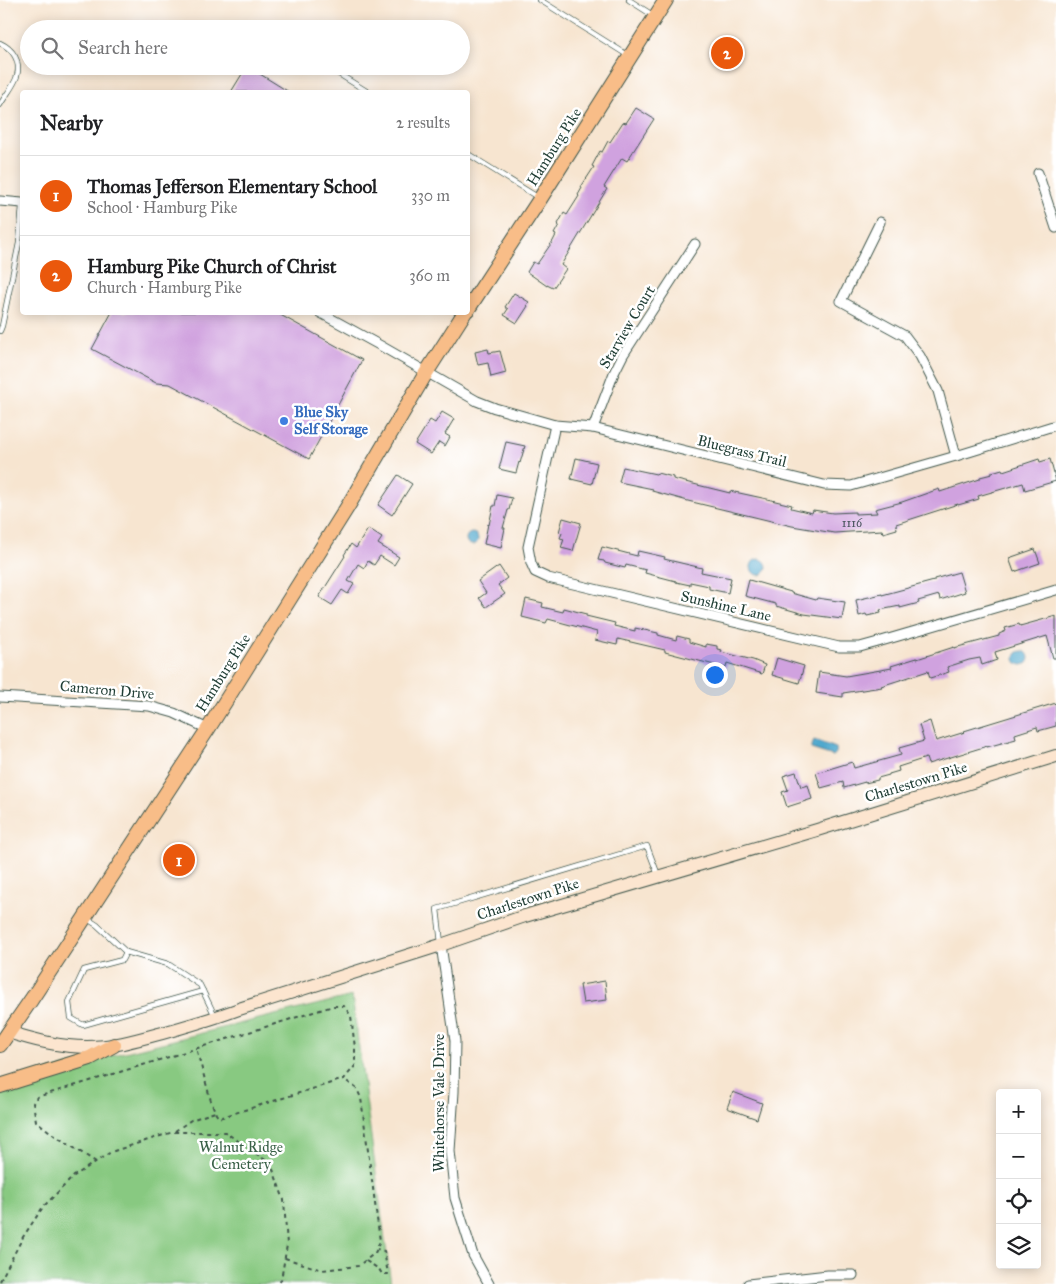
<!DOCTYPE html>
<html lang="en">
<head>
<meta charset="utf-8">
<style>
	:root { --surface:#fff; --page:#f2f2f2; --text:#202124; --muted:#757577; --line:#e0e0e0; --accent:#ea580c }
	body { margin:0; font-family:"IM FELL Great Primer",serif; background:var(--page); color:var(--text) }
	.controls { position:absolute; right:15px; bottom:15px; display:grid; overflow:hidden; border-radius:5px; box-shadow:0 2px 12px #0003 }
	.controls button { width:45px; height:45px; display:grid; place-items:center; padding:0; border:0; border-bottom:1px solid var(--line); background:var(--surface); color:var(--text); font:25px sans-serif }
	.you { position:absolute; left:714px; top:674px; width:18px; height:18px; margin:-12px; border:4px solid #fff; border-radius:50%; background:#1a73e8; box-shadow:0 0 0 8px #1a73e833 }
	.badge { display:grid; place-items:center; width:32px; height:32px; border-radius:50%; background:var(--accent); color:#fff; font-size:16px; font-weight:700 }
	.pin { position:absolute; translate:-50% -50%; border:2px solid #fff; box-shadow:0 1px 5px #0006 }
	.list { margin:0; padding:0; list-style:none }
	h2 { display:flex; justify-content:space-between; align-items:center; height:65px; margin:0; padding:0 20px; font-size:21px }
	h2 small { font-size:16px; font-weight:400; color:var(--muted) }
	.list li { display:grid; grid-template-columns:32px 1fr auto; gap:15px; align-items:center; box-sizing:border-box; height:80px; padding:0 20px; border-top:1px solid var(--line) }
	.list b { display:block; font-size:19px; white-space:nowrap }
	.list p { margin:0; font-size:16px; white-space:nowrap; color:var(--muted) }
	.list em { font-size:16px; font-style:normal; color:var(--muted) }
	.icon { flex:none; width:28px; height:28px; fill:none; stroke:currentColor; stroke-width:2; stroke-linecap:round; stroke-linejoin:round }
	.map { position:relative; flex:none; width:1056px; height:1284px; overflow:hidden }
	.search { position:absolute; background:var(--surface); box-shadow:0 2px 12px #0003; left:20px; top:20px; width:450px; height:55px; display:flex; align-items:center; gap:12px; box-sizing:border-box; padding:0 18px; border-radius:28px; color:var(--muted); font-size:19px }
	.panel { position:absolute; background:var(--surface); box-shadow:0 2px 12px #0003; left:20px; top:90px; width:450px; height:225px; border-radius:5px }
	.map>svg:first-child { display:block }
</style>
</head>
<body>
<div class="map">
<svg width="1056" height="1284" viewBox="0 0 1056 1284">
	<rect width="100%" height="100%" fill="#fff"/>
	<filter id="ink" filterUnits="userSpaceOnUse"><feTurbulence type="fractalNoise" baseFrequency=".02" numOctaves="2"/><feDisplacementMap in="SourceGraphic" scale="10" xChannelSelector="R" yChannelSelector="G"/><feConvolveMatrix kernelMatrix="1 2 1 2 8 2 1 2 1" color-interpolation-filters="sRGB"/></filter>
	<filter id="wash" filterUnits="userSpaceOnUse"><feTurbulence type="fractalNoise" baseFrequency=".0096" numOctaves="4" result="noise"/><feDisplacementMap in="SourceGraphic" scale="20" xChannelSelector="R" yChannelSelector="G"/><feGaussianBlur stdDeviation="1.12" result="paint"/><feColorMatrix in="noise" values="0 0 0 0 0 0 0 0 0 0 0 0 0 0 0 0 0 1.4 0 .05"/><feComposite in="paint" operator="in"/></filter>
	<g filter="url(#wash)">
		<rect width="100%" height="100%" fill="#f7e5d0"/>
		<path fill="#88c981" stroke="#54835a" d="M 352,996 L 391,1284 L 0,1284 L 0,1083 Z"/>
		<g fill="#50a8cd" stroke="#387280">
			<circle cx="472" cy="539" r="6"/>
			<circle cx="759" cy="567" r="8"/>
			<circle cx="1022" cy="658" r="7"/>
			<path d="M 814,740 L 836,748 C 837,752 836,754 833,756 L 811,749 Z"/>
		</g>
		<g id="blocks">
			<g fill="#d0a2df">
				<path d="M 247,66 L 289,92 L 231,92 Z"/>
				<path d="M 636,108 L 654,119 L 627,161 L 622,158 L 604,187 L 607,189 L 561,265 L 566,269 L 553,288 L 547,285 L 547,286 L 527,272 L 533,262 L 537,264 L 553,241 L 556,235 L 554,234 L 559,225 L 558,224 L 564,213 L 567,215 L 579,196 L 578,195 L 582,188 L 581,187 L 594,167 L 592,166 L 600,151 L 602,152 L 608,141 L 610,142 L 623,122 L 626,123 Z"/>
				<path d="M 514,293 L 529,302 L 527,305 L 528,306 L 517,323 L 504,315 L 508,309 L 505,307 Z"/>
				<path d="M 112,312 L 275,312 L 362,360 L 309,459 L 170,384 L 156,383 L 92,349 Z"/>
				<path d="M 488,349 L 489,353 L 500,351 L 506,373 L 491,377 L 488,363 L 478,365 L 475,352 Z"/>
				<path d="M 442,412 L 454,419 L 445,434 L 450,437 L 445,446 L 439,442 L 431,454 L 415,444 L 430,420 L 435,423 Z"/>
				<path d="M 506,442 L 525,446 L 520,463 L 519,462 L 516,473 L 499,469 Z"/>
				<path d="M 576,458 L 597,463 L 592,484 L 571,479 Z"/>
				<path d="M 1039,459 L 1040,462 L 1050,459 L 1056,481 L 1025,490 L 1023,483 L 978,496 L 979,499 L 958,505 L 958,504 L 896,524 L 897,529 L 883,533 L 882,530 L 834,533 L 792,526 L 688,501 L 652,491 L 653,489 L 619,482 L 623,467 L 656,474 L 657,473 L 673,477 L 673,479 L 730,493 L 730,491 L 767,499 L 792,505 L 791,508 L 812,513 L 813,510 L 833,513 L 855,512 L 855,514 L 877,513 L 875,509 L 902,502 L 939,489 L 940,492 L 980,479 L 980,477 L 992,474 L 992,472 L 1002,469 L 1003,471 Z"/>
				<path d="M 398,475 L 412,484 L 392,515 L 378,505 Z"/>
				<path d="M 497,495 L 512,498 L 509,510 L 508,510 L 503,528 L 505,528 L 501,548 L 484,544 L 488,524 L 489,525 L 493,506 L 495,506 Z"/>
				<path d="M 563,518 L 581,523 L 573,551 L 561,548 L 564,539 L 560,538 L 562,533 L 559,532 Z"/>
				<path d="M 368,529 L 382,538 L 378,544 L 399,557 L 394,565 L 380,556 L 374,565 L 368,561 L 364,568 L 358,564 L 348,581 L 354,584 L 348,594 L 342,590 L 332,605 L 319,597 L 345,556 L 344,555 L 351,544 L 356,548 Z"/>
				<path d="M 602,547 L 637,556 L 638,551 L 665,557 L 664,559 L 702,568 L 701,572 L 731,578 L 728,593 L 709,589 L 709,586 L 690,582 L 690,585 L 676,582 L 676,581 L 645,573 L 646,570 L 626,565 L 625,568 L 605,563 L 604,561 L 598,560 Z"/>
				<path d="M 1035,549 L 1040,563 L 1014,572 L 1009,558 Z"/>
				<path d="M 499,566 L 507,578 L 498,585 L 505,594 L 486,607 L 479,598 L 486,593 L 478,581 Z"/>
				<path d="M 959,572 L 965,592 L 940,600 L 939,595 L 918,601 L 919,603 L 900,608 L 900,606 L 880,610 L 881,613 L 867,616 L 866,614 L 859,616 L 856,600 L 882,594 L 882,595 L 934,581 L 934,579 Z"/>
				<path d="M 749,580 L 791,592 L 791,593 L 816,600 L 817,598 L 845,602 L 842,619 L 804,614 L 776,606 L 776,604 L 745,596 Z"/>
				<path d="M 526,599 L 543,603 L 542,607 L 563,612 L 564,608 L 586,614 L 586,616 L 615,623 L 614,626 L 635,631 L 635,628 L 658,633 L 658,635 L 676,640 L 677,636 L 689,639 L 689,642 L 706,647 L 706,644 L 717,646 L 717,649 L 722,650 L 721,652 L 753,660 L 765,665 L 762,674 L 727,663 L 726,668 L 665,652 L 665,650 L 618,639 L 617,645 L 595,640 L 597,632 L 548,619 L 546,623 L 522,617 Z"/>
				<path d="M 1056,616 L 1056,658 L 1053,658 L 1047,636 L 995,652 L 997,660 L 982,665 L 980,658 L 969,660 L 947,667 L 949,672 L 930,678 L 928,671 L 881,686 L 882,687 L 843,693 L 843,697 L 816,693 L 819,672 L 846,676 L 892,668 L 891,666 L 917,658 L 917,659 L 954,647 L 954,648 L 999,636 L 999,634 L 1006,631 L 1005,628 L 1019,624 L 1020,626 Z"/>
				<path d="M 777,658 L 804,666 L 799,683 L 772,675 Z"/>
				<path d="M 1056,703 L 1056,726 L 1038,731 L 1037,727 L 1015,734 L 1016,739 L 987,747 L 987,746 L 928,764 L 926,758 L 898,767 L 899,771 L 889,774 L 889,775 L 878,778 L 878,780 L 865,783 L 865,782 L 844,788 L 843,782 L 821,788 L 816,773 L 852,762 L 854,768 L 901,755 L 899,748 L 924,741 L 919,725 L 930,721 L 936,741 L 965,732 L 964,731 Z"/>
				<path d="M 796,772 L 801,787 L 808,785 L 812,799 L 787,807 L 782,792 L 788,790 L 783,776 Z"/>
				<path d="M 605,981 L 607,1000 L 583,1003 L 580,985 Z"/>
				<path d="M 733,1092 L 762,1103 L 757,1119 L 727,1108 Z"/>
			</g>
		</g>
	</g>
	<g filter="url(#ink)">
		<use href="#blocks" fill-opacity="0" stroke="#3f564b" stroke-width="1"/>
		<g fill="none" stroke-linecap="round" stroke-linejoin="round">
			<g stroke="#3f564b" stroke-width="6">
				<g id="lane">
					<path d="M 540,0 L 629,56"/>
					<path d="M 629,0 L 654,16"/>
					<path d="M 0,43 C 13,49 21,61 17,76 C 14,86 5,96 0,105"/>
					<path d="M 326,66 L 368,92"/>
					<path d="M 468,154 L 539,198"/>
					<path d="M 0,331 L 2,326 L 19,243 L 22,206"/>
					<path d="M 86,918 L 97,925 L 126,952 L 168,964 L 200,985 L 215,1016"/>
					<path d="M 441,943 L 437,909 L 647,846 L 658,875"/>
					<path d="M 126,952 L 122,960 L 84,970 L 69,1002 L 71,1018 L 83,1025 L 203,991"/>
				</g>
			</g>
			<g stroke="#3f564b" stroke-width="11">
				<g id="street">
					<path d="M 1038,173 L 1056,228"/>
					<path d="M 0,201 L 22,203"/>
					<path d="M 880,222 L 841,301 L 905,336 L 920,356 L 938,391 L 956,456"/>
					<path d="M 319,312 L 381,346 L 477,401 L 495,408 L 555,425 L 593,428 L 824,485 L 851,486 L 956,456 L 1056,425"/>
					<path d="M 555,425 L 528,547 L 531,563 L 535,572 L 548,578 L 839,647 L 860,647 L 878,642 L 1056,590"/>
					<path d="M 593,428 L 614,373 L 623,355 L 695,244"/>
					<path d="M 0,697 L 149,706 L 174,713 L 208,729"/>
					<path d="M 441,945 L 455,1041 L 454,1092 L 450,1151 L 455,1198 L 473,1255 L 489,1284"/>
					<path d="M 748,1284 L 828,1275 L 853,1275"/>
				</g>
			</g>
			<g stroke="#3f564b" stroke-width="14">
				<path id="secondary" d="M 8,1032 C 34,1040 60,1047 87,1047 C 114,1047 140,1039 166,1032 C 191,1025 215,1018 239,1009 L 441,945 L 525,916 L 817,830 L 1056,756"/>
			</g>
			<g stroke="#3f564b" stroke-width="16">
				<g id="primary">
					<path d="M 468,309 L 540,199 L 666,0"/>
					<path d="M 0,1045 L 31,1000 L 208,729 L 348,506 L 426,373 L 465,312"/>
					<path d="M 0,1086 L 90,1058 L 114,1045"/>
				</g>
			</g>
			<g stroke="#3f564b" stroke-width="2" stroke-dasharray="4 4" stroke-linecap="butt">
				<path d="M 175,1131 L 191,1120 L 215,1112"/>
				<path d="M 96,1162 L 54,1135 L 36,1121 L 33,1103 L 37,1097 L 143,1065 L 333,1006 L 344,1006 L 351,1016 L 355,1048 L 355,1066 L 344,1079 L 219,1118 L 216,1114 L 211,1101 L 196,1048"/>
				<path d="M 285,1258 L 322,1270 L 358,1266 L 375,1253 L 380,1241 L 361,1098 L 357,1089 L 344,1079"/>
				<path d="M 366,1261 L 379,1269 L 382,1274 L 388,1274 L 384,1251 L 377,1249"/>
				<path d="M 0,1281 L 23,1237 L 43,1207 L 74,1176 L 111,1152 L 173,1132 L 225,1132 L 271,1164 L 284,1200 L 287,1245 L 281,1280 L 278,1284"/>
			</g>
			<use href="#lane" stroke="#fff" stroke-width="4.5"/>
			<use href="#street" stroke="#fff" stroke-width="9"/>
			<use href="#secondary" stroke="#fce5cf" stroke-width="12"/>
			<use href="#primary" stroke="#f8bd88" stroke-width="14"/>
		</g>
	</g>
	<circle fill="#3f7fe0" stroke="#fff" stroke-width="2" cx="284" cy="421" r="5"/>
	<g text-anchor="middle" stroke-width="5" stroke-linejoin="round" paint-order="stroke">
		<g font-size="12" fill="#4b565f">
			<text x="852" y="527">1116</text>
		</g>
		<g font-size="15" fill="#1f3d34" stroke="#fff">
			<text transform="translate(554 147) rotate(-58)" y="5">Hamburg Pike</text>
			<text transform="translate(627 327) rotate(-59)" y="5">Starview Court</text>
			<text transform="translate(742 451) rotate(14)" y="5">Bluegrass Trail</text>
			<text transform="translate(726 606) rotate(13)" y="5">Sunshine Lane</text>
			<text transform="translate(223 673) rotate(-58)" y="5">Hamburg Pike</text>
			<text transform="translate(107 690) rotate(5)" y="5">Cameron Drive</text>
			<text transform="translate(916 782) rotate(-17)" y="5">Charlestown Pike</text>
			<text transform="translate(528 899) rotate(-18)" y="5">Charlestown Pike</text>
			<text transform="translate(439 1103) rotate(-90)" y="5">Whitehorse Vale Drive</text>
		</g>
		<g font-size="15" font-weight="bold" fill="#366cbe" stroke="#fff" text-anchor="start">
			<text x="294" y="417">Blue Sky<tspan x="294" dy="17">Self Storage</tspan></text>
		</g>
		<g font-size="15" fill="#396047" stroke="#fff">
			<text x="241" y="1152">Walnut Ridge<tspan x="241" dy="17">Cemetery</tspan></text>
		</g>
	</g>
</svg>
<div class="controls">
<button>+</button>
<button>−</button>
<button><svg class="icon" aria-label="locate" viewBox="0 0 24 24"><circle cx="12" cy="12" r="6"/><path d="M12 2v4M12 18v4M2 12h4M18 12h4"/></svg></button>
<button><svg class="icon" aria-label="layers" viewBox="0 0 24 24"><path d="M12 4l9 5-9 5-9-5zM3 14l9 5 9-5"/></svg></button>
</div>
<div class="you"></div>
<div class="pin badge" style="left:179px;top:860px">1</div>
<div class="pin badge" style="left:727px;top:53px">2</div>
<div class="search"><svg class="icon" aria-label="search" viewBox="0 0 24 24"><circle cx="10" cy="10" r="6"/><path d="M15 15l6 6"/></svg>Search here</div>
<section class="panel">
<h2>Nearby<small>2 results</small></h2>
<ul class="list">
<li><span class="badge">1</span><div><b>Thomas Jefferson Elementary School</b><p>School · Hamburg Pike</p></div><em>330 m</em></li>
<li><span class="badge">2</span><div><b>Hamburg Pike Church of Christ</b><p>Church · Hamburg Pike</p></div><em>360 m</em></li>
</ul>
</section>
</div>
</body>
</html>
